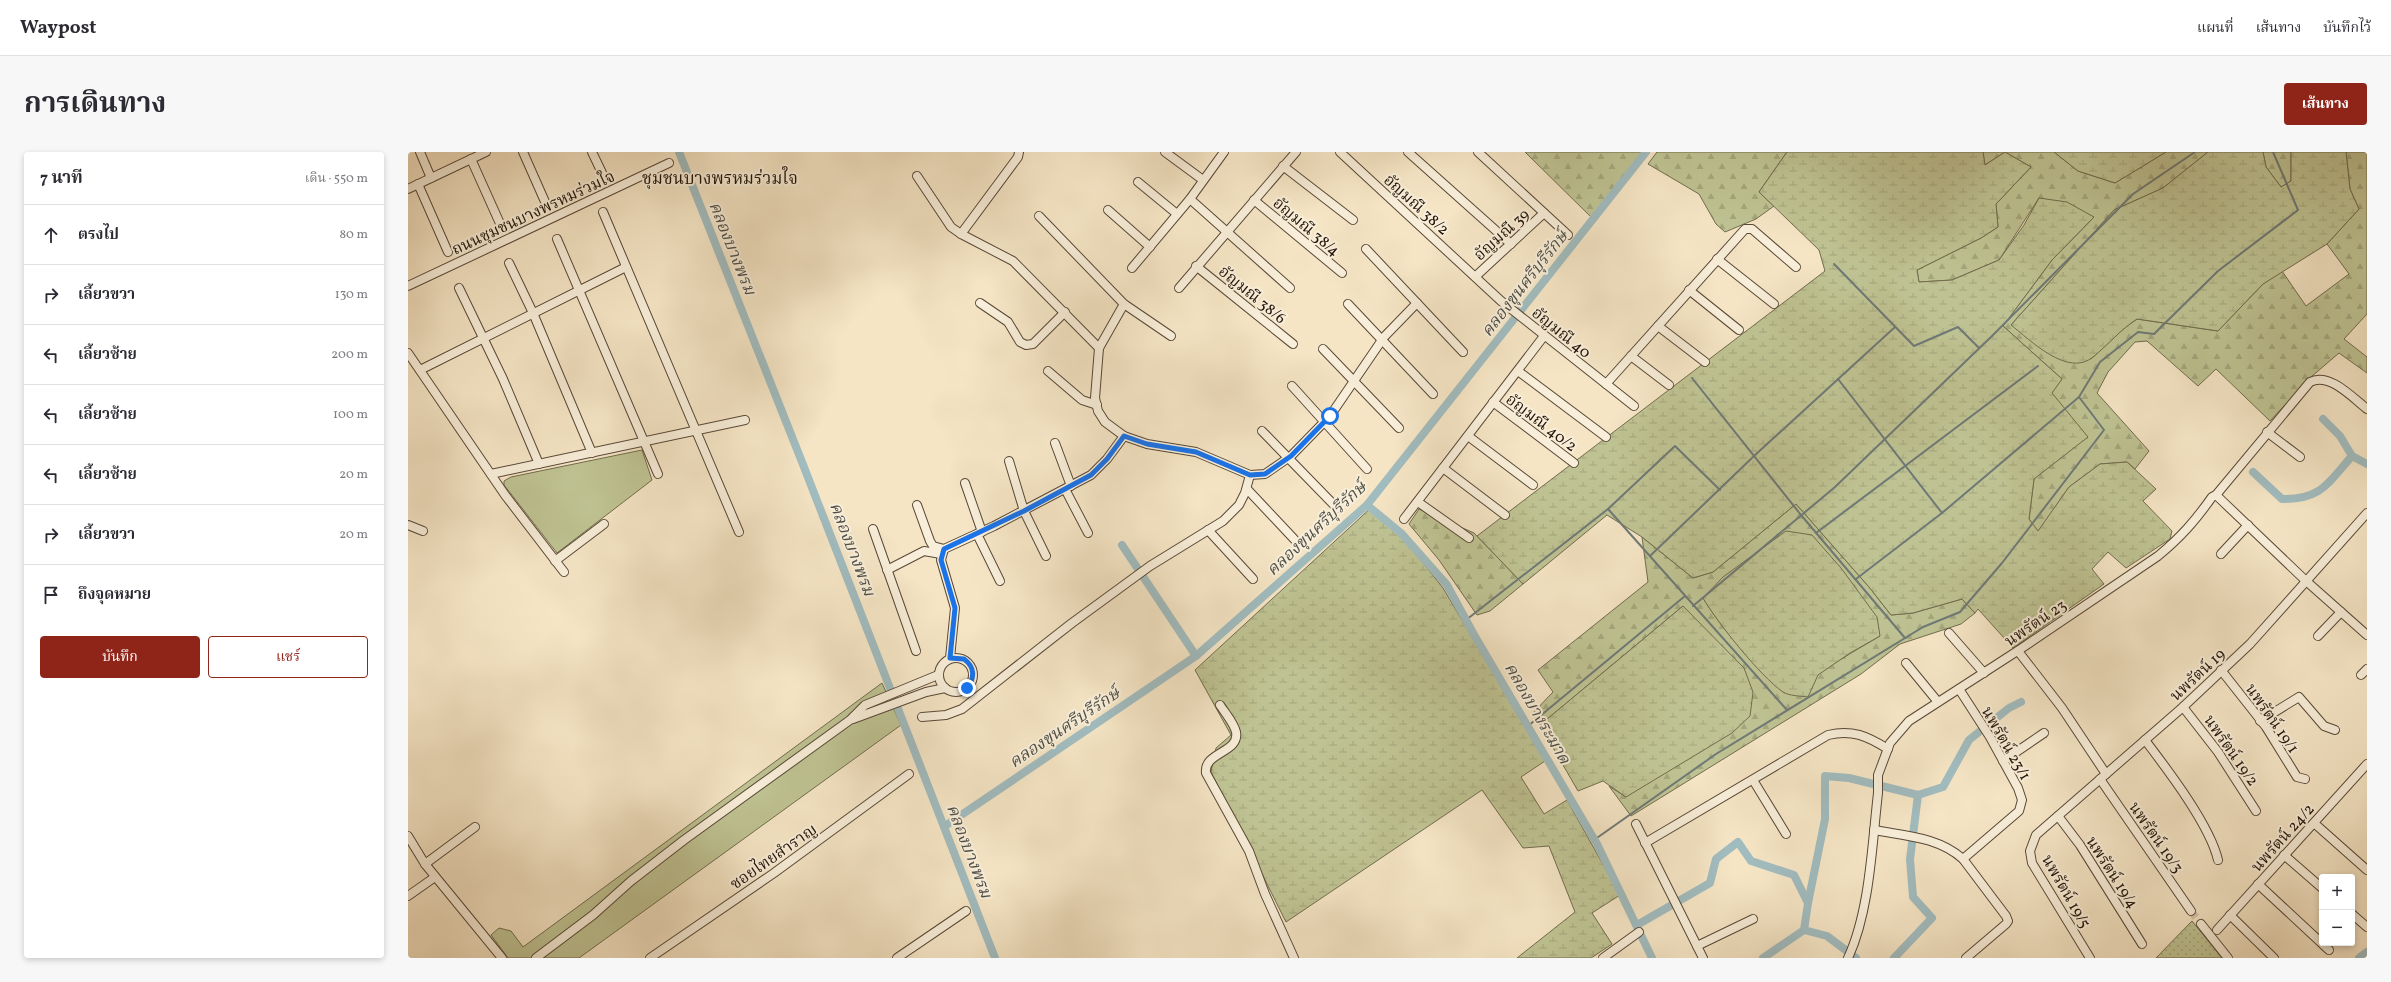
<!DOCTYPE html>
<html lang="th">
<head>
<meta charset="utf-8">
<style>
	:root { --surface:#fff; --page:#f7f7f7; --text:#2b2b33; --muted:#7c7c81; --line:#e1e1e2; --accent:#8f2418 }
	body { margin:0; font-family:Vollkorn,"Noto Serif Thai",serif; background:var(--page); color:var(--text) }
	.controls { position:absolute; right:12px; bottom:12px; display:grid; overflow:hidden; border-radius:4px; box-shadow:0 2px 6px #0003 }
	.controls button { width:36px; height:36px; display:grid; place-items:center; padding:0; border:0; border-bottom:1px solid var(--line); background:var(--surface); color:var(--text); font:20px sans-serif }
	.stop { position:absolute; width:12px; height:12px; margin:-9px; border:3px solid #1a73e8; border-radius:50%; background:#fff }
	.stop.end { background:#1a73e8; border-color:#fff; box-shadow:0 1px 4px #0008 }
	.list { margin:0; padding:0; list-style:none }
	h2 { display:flex; justify-content:space-between; align-items:center; height:52px; margin:0; padding:0 16px; font-size:17px }
	h2 small { font-size:13px; font-weight:400; color:var(--muted) }
	.list li { display:grid; grid-template-columns:26px 1fr auto; gap:12px; align-items:center; box-sizing:border-box; height:60px; padding:0 16px; border-top:1px solid var(--line) }
	.list b { display:block; font-size:15px; white-space:nowrap }
	.list em { font-size:13px; font-style:normal; color:var(--muted) }
	.actions { display:flex; gap:8px; padding:12px 16px }
	.actions a { flex:1; padding:9px 0; border:1px solid var(--accent); border-radius:4px; text-align:center; font-size:14px; color:var(--accent) }
	.actions .main { background:var(--accent); color:#fff }
	.icon { flex:none; width:22px; height:22px; fill:none; stroke:currentColor; stroke-width:2; stroke-linecap:round; stroke-linejoin:round }
	.map { position:relative; flex:none; width:1959px; height:806px; overflow:hidden; border-radius:4px }
	header { display:flex; align-items:center; gap:24px; box-sizing:border-box; height:56px; padding:0 20px; background:var(--surface); border-bottom:1px solid var(--line) }
	header strong { font-size:19px }
	nav { display:flex; gap:22px; margin-inline-start:auto; font-size:14px }
	.intro { display:flex; align-items:center; justify-content:space-between; box-sizing:border-box; height:96px; padding:0 24px }
	h1 { margin:0; font-size:28px }
	.button { padding:10px 18px; border-radius:4px; background:var(--accent); color:#fff; font-size:14px; font-weight:700 }
	main { display:flex; gap:24px; padding:0 24px }
	aside { flex:1; background:var(--surface); border-radius:4px; box-shadow:0 2px 6px #0003 }
	.map>svg:first-child { display:block }
</style>
</head>
<body>
<header>
<strong>Waypost</strong>
<nav><a>แผนที่</a><a>เส้นทาง</a><a>บันทึกไว้</a></nav>
</header>
<div class="intro"><h1>การเดินทาง</h1><a class="button">เส้นทาง</a></div>
<main>
<aside>
<h2>7 นาที<small>เดิน · 550 m</small></h2>
<ul class="list">
<li><svg class="icon" aria-label="ahead" viewBox="0 0 24 24"><path d="M12 20V5M6 11l6-6 6 6"/></svg><div><b>ตรงไป</b></div><em>80 m</em></li>
<li><svg class="icon" aria-label="right" viewBox="0 0 24 24"><path d="M7 20v-9h11M14 6l5 5-5 5"/></svg><div><b>เลี้ยวขวา</b></div><em>130 m</em></li>
<li><svg class="icon" aria-label="left" viewBox="0 0 24 24"><path d="M17 20v-9H6M10 6l-5 5 5 5"/></svg><div><b>เลี้ยวซ้าย</b></div><em>200 m</em></li>
<li><svg class="icon" aria-label="left" viewBox="0 0 24 24"><path d="M17 20v-9H6M10 6l-5 5 5 5"/></svg><div><b>เลี้ยวซ้าย</b></div><em>100 m</em></li>
<li><svg class="icon" aria-label="left" viewBox="0 0 24 24"><path d="M17 20v-9H6M10 6l-5 5 5 5"/></svg><div><b>เลี้ยวซ้าย</b></div><em>20 m</em></li>
<li><svg class="icon" aria-label="right" viewBox="0 0 24 24"><path d="M7 20v-9h11M14 6l5 5-5 5"/></svg><div><b>เลี้ยวขวา</b></div><em>20 m</em></li>
<li><svg class="icon" aria-label="arrive" viewBox="0 0 24 24"><path d="M6 21V4h12l-3 4 3 4H6"/></svg><div><b>ถึงจุดหมาย</b></div></li>
</ul>
<div class="actions"><a class="main">บันทึก</a><a>แชร์</a></div>
</aside>
<div class="map">
<svg width="1959" height="806" viewBox="0 0 1959 806">
	<defs>
		<pattern id="grass-dots" width="8" height="8" patternUnits="userSpaceOnUse"><rect width="8" height="8" fill="#bfc393"/><path d="M2 2h.1M6 6h.1" fill="none" stroke="#a4a77d" stroke-width="1.8" stroke-linecap="round"/></pattern>
		<pattern id="forest-firs" width="22" height="20" patternUnits="userSpaceOnUse"><rect width="22" height="20" fill="#bfc393"/><path d="M5 1l3.5 6h-7zM16 11l3.5 6h-7z" fill="#a4a77d"/></pattern>
		<pattern id="wetland-marsh" width="20" height="14" patternUnits="userSpaceOnUse"><rect width="20" height="14" fill="#bfc393"/><path d="M1 5h8M5 5V1M11 12h8M15 12V8" fill="none" stroke="#a4a77d"/></pattern>
	</defs>
	<rect width="100%" height="100%" fill="#f5e5c5"/>
	<filter id="stains"><feTurbulence type="fractalNoise" baseFrequency=".005" numOctaves="4"/><feColorMatrix values="0 0 0 0 .2 0 0 0 0 .09 0 0 0 0 .02 0 0 0 .5 -.17"/></filter>
	<radialGradient id="worn" r=".72"><stop offset=".6" stop-color="#630" stop-opacity="0"/><stop offset="1" stop-color="#630" stop-opacity=".3"/></radialGradient>
	<path fill="url(#grass-dots)" stroke="#716c4e" d="M 1784,769 L 1814,806 L 1748,806 Z"/>
	<g fill="url(#forest-firs)" stroke="#716c4e" fill-rule="evenodd">
		<path d="M 1117,0 L 1236,0 L 1183,65 Z"/>
		<path d="M 1249,0 L 1379,0 L 1351,40 L 1366,54 L 1348,67 L 1317,80 L 1308,72 L 1291,42 L 1240,12 Z"/>
		<path d="M 1575,0 L 1597,0 L 1577,13 Z"/>
		<path d="M 1597,0 L 1646,0 L 1670,19 L 1707,31 L 1758,0 L 1800,0 L 1755,36 L 1706,58 L 1603,173 L 1683,207 L 1715,177 L 1729,167 L 1810,179 L 1855,132 L 1874,119 L 1898,154 L 1941,122 L 1919,92 L 1951,57 L 1942,37 L 1938,0 L 1959,0 L 1959,162 L 1936,187 L 1959,205 L 1959,221 L 1931,201 L 1903,225 L 1862,269 L 1808,217 L 1790,234 L 1739,189 L 1727,190 L 1700,220 L 1689,241 L 1741,299 L 1727,317 L 1719,310 L 1692,312 L 1661,335 L 1630,380 L 1621,367 L 1626,327 L 1679,285 L 1643,241 L 1654,227 L 1595,174 L 1644,108 L 1686,65 L 1631,46 L 1591,108 L 1544,128 L 1511,130 L 1509,118 L 1573,86 L 1590,75 L 1588,52 L 1623,15 Z"/>
		<path d="M 1855,0 L 1883,0 L 1883,29 L 1873,35 L 1858,15 Z"/>
		<path d="M 1388,352 L 1461,435 L 1483,463 L 1505,461 L 1554,447 L 1567,461 L 1553,472 L 1492,492 L 1453,522 L 1223,664 L 1201,634 L 1218,645 L 1275,454 L 1132,573 L 1124,562 L 1145,540 L 1130,518 L 1240,430 L 1234,385 L 1285,426 L 1305,420 ZM 1295,446 L 1472,484 C 1440,502 1409,523 1376,541 C 1347,512 1316,481 1295,446 Z"/>
		<path d="M 1011,357 L 1066,381 L 1115,432 L 1082,459 L 1069,463 L 1031,408 L 1001,372 Z"/>
	</g>
	<g fill="url(#wetland-marsh)" stroke="#716c4e">
		<path d="M 1379,0 L 1575,0 L 1577,13 L 1597,0 L 1623,15 L 1588,52 L 1590,75 L 1573,86 L 1509,118 L 1511,130 L 1544,128 L 1591,108 L 1616,73 L 1631,46 L 1659,50 L 1686,65 L 1644,108 L 1595,174 L 1654,227 L 1644,241 L 1680,285 L 1626,327 L 1621,367 L 1630,379 L 1661,335 L 1692,312 L 1719,310 L 1748,337 L 1735,349 L 1764,379 L 1762,387 L 1718,416 L 1700,400 L 1684,417 L 1696,432 L 1605,496 L 1570,457 L 1567,461 L 1554,447 L 1505,461 L 1483,463 L 1461,435 L 1388,352 L 1305,420 L 1285,426 L 1234,385 L 1199,363 L 1115,432 L 1069,384 L 1417,119 L 1411,98 L 1351,40 Z"/>
		<path d="M 1646,0 L 1758,0 L 1707,31 L 1670,19 Z"/>
		<path d="M 1800,0 L 1855,0 L 1858,15 L 1873,35 L 1883,29 L 1883,0 L 1938,0 L 1942,37 L 1951,57 L 1919,92 L 1855,132 L 1810,179 L 1729,167 C 1712,178 1700,193 1685,205 C 1660,226 1622,188 1603,173 L 1706,58 L 1755,36 Z"/>
		<path d="M 965,354 L 1004,397 L 1035,436 L 1137,609 L 1113,625 L 1136,662 L 1159,648 L 1212,743 L 1184,761 L 1204,792 L 1183,806 L 1109,806 L 1167,760 L 1141,694 L 1115,696 L 1074,638 L 878,770 L 803,620 L 808,596 L 823,583 L 787,518 Z"/>
		<path d="M 1378,379 L 1404,383 L 1433,416 L 1469,465 L 1472,484 L 1442,501 L 1410,523 L 1400,545 C 1393,544 1381,544 1375,540 C 1352,524 1309,470 1295,446 L 1315,425 Z"/>
		<path d="M 1275,454 L 1336,516 L 1345,540 L 1342,564 L 1324,581 L 1218,645 L 1195,629 L 1170,639 L 1132,573 Z"/>
	</g>
	<g fill="#bfc393" stroke="#716c4e">
		<path d="M 234,298 L 244,328 L 149,401 L 96,333 L 96,329 L 103,325 Z"/>
		<path d="M 474,531 L 493,573 L 171,806 L 100,806 L 83,783 L 91,776 L 103,779 L 115,795 Z"/>
	</g>
	<g fill="none" stroke-linecap="round" stroke-linejoin="round">
		<g stroke="#6f7976" stroke-width="2">
			<path d="M 1426,112 L 1506,194 L 1550,175 L 1571,196"/>
			<path d="M 1284,226 L 1393,363 L 1497,486"/>
			<path d="M 1430,227 L 1534,361 L 1448,427"/>
			<path d="M 1200,357 L 1379,558"/>
			<path d="M 1534,361 L 1671,245"/>
			<path d="M 1408,381 L 1630,214"/>
			<path d="M 1242,404 L 1346,304 L 1487,175"/>
			<path d="M 1285,454 L 1427,335 L 1584,184 L 1725,42 L 1787,0"/>
			<path d="M 1058,468 L 1200,357 L 1267,294 L 1312,338"/>
			<path d="M 1120,574 L 1277,444"/>
			<path d="M 1186,688 L 1308,602 L 1515,475 L 1552,460 L 1594,411 L 1696,278 L 1671,245 L 1692,210 L 1730,180 L 1746,182 L 1810,119 L 1890,58 L 1865,0"/>
		</g>
		<g stroke="#a1bcbf" stroke-width="8">
			<path d="M 271,0 L 394,310 L 587,806"/>
			<path d="M 1915,267 L 1932,284 L 1944,304"/>
			<path d="M 1845,320 L 1874,347 C 1913,348 1920,331 1944,304 L 1959,312"/>
			<path d="M 959,353 L 993,381 L 1039,433 L 1065,481 L 1189,692 L 1244,806"/>
			<path d="M 714,393 L 788,504"/>
			<path d="M 537,674 L 788,504 L 959,353 L 1238,0"/>
			<path d="M 1400,751 L 1417,667 L 1417,624 L 1441,626 L 1510,643 L 1535,635 L 1561,588 L 1601,556 L 1613,550"/>
			<path d="M 1229,773 L 1302,731 L 1308,707 L 1330,690 L 1343,709 L 1386,723 L 1400,751 L 1396,778 L 1355,806"/>
			<path d="M 1396,778 L 1419,784 L 1448,806"/>
			<path d="M 1486,806 L 1524,766 L 1505,745 L 1502,707 L 1510,643"/>
			<path d="M 1951,806 L 1959,800"/>
		</g>
		<path stroke="#d6c6a9" stroke-width="8" stroke-dasharray="8 4" stroke-linecap="butt" d="M 1783,759 L 1793,772"/>
		<g stroke="#584837" stroke-width="10">
			<g id="minor">
				<path d="M 12,0 L 23,26"/>
				<path d="M 115,0 L 138,52"/>
				<path d="M 184,0 L 195,23"/>
				<path d="M 757,0 L 795,28"/>
				<path d="M 932,0 L 1093,149 L 1226,254"/>
				<path d="M 1000,0 L 1103,92"/>
				<path d="M 1070,0 L 1160,83"/>
				<path d="M 63,7 L 94,76"/>
				<path d="M 875,14 L 945,68"/>
				<path d="M 509,24 L 543,75 L 553,82 L 605,109 L 691,196"/>
				<path d="M 730,30 L 769,62"/>
				<path d="M 10,32 L 40,100"/>
				<path d="M 0,37 L 78,0"/>
				<path d="M 782,47 L 882,136"/>
				<path d="M 846,48 L 934,121"/>
				<path d="M 700,58 L 742,95"/>
				<path d="M 195,60 L 331,380"/>
				<path d="M 631,64 L 716,152 L 763,184"/>
				<path d="M 553,82 L 610,5 L 611,0"/>
				<path d="M 149,87 L 250,322"/>
				<path d="M 958,97 L 1055,200"/>
				<path d="M 1309,107 L 1366,152"/>
				<path d="M 101,111 L 125,161 L 184,301"/>
				<path d="M 788,114 L 885,192"/>
				<path d="M 724,116 L 782,47 L 816,0"/>
				<path d="M 1068,124 L 1136,61"/>
				<path d="M 0,134 L 261,11"/>
				<path d="M 51,136 L 95,227 L 131,312"/>
				<path d="M 771,136 L 888,0"/>
				<path d="M 1281,138 L 1331,178"/>
				<path d="M 572,151 L 600,170 L 612,190 L 618,193 L 625,192 L 657,160"/>
				<path d="M 716,152 L 691,196 L 687,246 L 690,259 L 697,270 L 716,284 L 739,292 L 788,300 L 842,323 L 857,322 L 883,304 L 922,264 L 976,185 L 1009,151"/>
				<path d="M 940,152 L 1025,242"/>
				<path d="M 1250,174 L 1297,210"/>
				<path d="M 915,197 L 991,276"/>
				<path d="M 0,201 L 97,343 L 156,420"/>
				<path d="M 1223,204 L 1261,233"/>
				<path d="M 12,218 L 218,115"/>
				<path d="M 640,219 L 674,248 L 689,253"/>
				<path d="M 1110,219 L 1198,285"/>
				<path d="M 1198,232 L 1337,77 L 1344,77 L 1388,115"/>
				<path d="M 884,234 L 959,317"/>
				<path d="M 1085,250 L 1166,311"/>
				<path d="M 854,279 L 929,356"/>
				<path d="M 1859,280 L 1892,305"/>
				<path d="M 1060,284 L 1125,333"/>
				<path d="M 647,291 L 663,334"/>
				<path d="M 601,309 L 616,359 L 638,404"/>
				<path d="M 1035,316 L 1097,363"/>
				<path d="M 83,322 L 337,268"/>
				<path d="M 557,331 L 574,380"/>
				<path d="M 657,337 L 680,381"/>
				<path d="M 839,337 L 886,387"/>
				<path d="M 1808,343 L 1897,428 L 1959,483"/>
				<path d="M 1010,350 L 1061,386"/>
				<path d="M 509,353 L 522,389 L 525,394 L 536,397"/>
				<path d="M 996,367 L 1136,184"/>
				<path d="M 0,373 L 15,379"/>
				<path d="M 465,377 L 508,499"/>
				<path d="M 800,378 L 845,427"/>
				<path d="M 569,382 L 592,429"/>
				<path d="M 1813,402 L 1840,373"/>
				<path d="M 147,409 L 196,372"/>
				<path d="M 479,418 L 516,399 L 533,402"/>
				<path d="M 1541,481 L 1576,521"/>
				<path d="M 1910,484 L 1933,460"/>
				<path d="M 1610,499 L 1654,556 L 1698,622"/>
				<circle cx="548" cy="523" r="17"/>
				<path d="M 542,506 L 547,456 L 533,408 L 536,397 L 586,374 L 683,323 L 699,307 L 716,284"/>
				<path d="M 1498,511 L 1530,550"/>
				<path d="M 1813,518 L 1858,575 L 1889,625 L 1897,627"/>
				<path d="M 1953,523 L 1959,517"/>
				<path d="M 1551,537 L 1582,585 L 1610,636 L 1614,648 L 1611,659 L 1555,707"/>
				<path d="M 812,553 C 817,561 826,571 828,580 C 832,601 795,600 798,621 L 841,699 L 857,742 L 886,806"/>
				<path d="M 1775,555 L 1810,600 L 1848,659"/>
				<path d="M 514,565 L 538,563 L 554,557 L 664,471 L 742,414 L 815,369 L 831,353 L 837,341 L 842,323"/>
				<path d="M 445,567 L 518,540 L 537,536"/>
				<path d="M 1852,569 L 1891,545 L 1916,574 L 1927,578"/>
				<path d="M 1737,588 C 1759,617 1802,673 1810,708"/>
				<path d="M 1595,609 L 1636,581"/>
				<path d="M 1692,627 L 1783,759"/>
				<path d="M 1345,628 L 1378,682"/>
				<path d="M 1650,664 L 1672,693 L 1734,792"/>
				<path d="M 1906,671 L 1959,718"/>
				<path d="M 1228,672 L 1295,806"/>
				<path d="M 1466,678 C 1498,684 1530,685 1555,707 L 1598,764 L 1600,769 L 1598,772 L 1558,806"/>
				<path d="M 0,684 L 17,712 L 94,806"/>
				<path d="M 1237,691 L 1420,583 C 1444,577 1459,584 1480,597"/>
				<path d="M 1876,703 L 1914,736"/>
				<path d="M 17,712 L 67,675"/>
				<path d="M 1850,732 L 1921,798"/>
				<path d="M 0,744 L 27,725"/>
				<path d="M 1944,762 L 1959,775"/>
				<path d="M 1822,763 L 1866,806"/>
				<path d="M 1793,772 L 1820,806"/>
				<path d="M 1809,778 L 1959,612"/>
				<path d="M 1289,794 L 1345,767"/>
				<path d="M 128,806 L 185,763 L 223,729 L 276,688 L 442,568 L 457,553 L 530,523"/>
				<path d="M 242,806 L 366,721 L 501,622"/>
				<path d="M 489,806 L 558,759"/>
				<path d="M 1195,806 L 1231,780"/>
				<path d="M 1440,806 C 1462,759 1464,692 1470,641 L 1470,623 L 1482,591 L 1501,569 L 1614,496 L 1750,404 C 1773,385 1787,369 1804,345 L 1808,343 L 1902,230 C 1921,220 1944,245 1959,257"/>
				<path d="M 1682,806 L 1624,711 L 1622,699 L 1628,683 L 1775,555 L 1842,492 L 1959,361"/>
			</g>
		</g>
		<use href="#minor" stroke="#f8eed9" stroke-width="8"/>
	</g>
	<g fill="none" stroke-linecap="round" stroke-linejoin="round">
		<path stroke="#1a73e8" stroke-width="5" d="M 559,536 C 567,526 567,515 556,507 L 542,506 L 547,456 L 533,408 L 536,397 L 616,359 L 683,323 L 699,307 L 716,284 L 739,292 L 788,300 L 842,323 L 857,322 L 883,304 L 922,264"/>
	</g>
	<g text-anchor="middle" stroke-width="4" stroke-linejoin="round" paint-order="stroke">
		<g font-size="16" fill="#231408" stroke="#f8eed9">
			<text transform="translate(1009 52) rotate(42)" y="6">อัญมณี 38/2</text>
			<text transform="translate(125 60) rotate(-25)" y="6">ถนนชุมชนบางพรหมร่วมใจ</text>
			<text transform="translate(899 74) rotate(40)" y="6">อัญมณี 38/4</text>
			<text transform="translate(1093 82) rotate(-42)" y="6">อัญมณี 39</text>
			<text transform="translate(845 142) rotate(39)" y="6">อัญมณี 38/6</text>
			<text transform="translate(1154 180) rotate(39)" y="6">อัญมณี 40</text>
			<text transform="translate(1134 270) rotate(37)" y="6">อัญมณี 40/2</text>
			<text transform="translate(1627 470) rotate(-34)" y="6">นพรัตน์ 23</text>
			<text transform="translate(1789 522) rotate(-43)" y="6">นพรัตน์ 19</text>
			<text transform="translate(1865 566) rotate(55)" y="6">นพรัตน์ 19/1</text>
			<text transform="translate(1599 591) rotate(60)" y="6">นพรัตน์ 23/1</text>
			<text transform="translate(1824 598) rotate(55)" y="6">นพรัตน์ 19/2</text>
			<text transform="translate(1749 685) rotate(55)" y="6">นพรัตน์ 19/3</text>
			<text transform="translate(1874 685) rotate(-48)" y="6">นพรัตน์ 24/2</text>
			<text transform="translate(365 704) rotate(-35)" y="6">ซอยไทยสำราญ</text>
			<text transform="translate(1705 720) rotate(57)" y="6">นพรัตน์ 19/4</text>
			<text transform="translate(1659 739) rotate(60)" y="6">นพรัตน์ 19/5</text>
		</g>
		<g font-size="17" fill="#231408" stroke="#f8eed9">
			<text x="312" y="32">ชุมชนบางพรหมร่วมใจ</text>
		</g>
		<g font-size="17" font-style="italic" fill="#4f4f48" stroke="#f8eed9">
			<text transform="translate(325 96) rotate(68)" y="6">คลองบางพรม</text>
			<text transform="translate(1116 131) rotate(-52)" y="6">คลองขุนศรีบุรีรักษ์</text>
			<text transform="translate(908 376) rotate(-43)" y="6">คลองขุนศรีบุรีรักษ์</text>
			<text transform="translate(445 397) rotate(69)" y="6">คลองบางพรม</text>
			<text transform="translate(1130 561) rotate(60)" y="6">คลองบางระมาด</text>
			<text transform="translate(656 575) rotate(-34)" y="6">คลองขุนศรีบุรีรักษ์</text>
			<text transform="translate(562 699) rotate(69)" y="6">คลองบางพรม</text>
		</g>
	</g>
	<rect width="100%" height="100%" filter="url(#stains)"/>
	<rect width="100%" height="100%" fill="url(#worn)"/>
</svg>
<div class="controls">
<button>+</button>
<button>−</button>
</div>
<div class="stop" style="left:922px;top:264px"></div>
<div class="stop end" style="left:559px;top:536px"></div>
</div>
</main>
</body>
</html>
